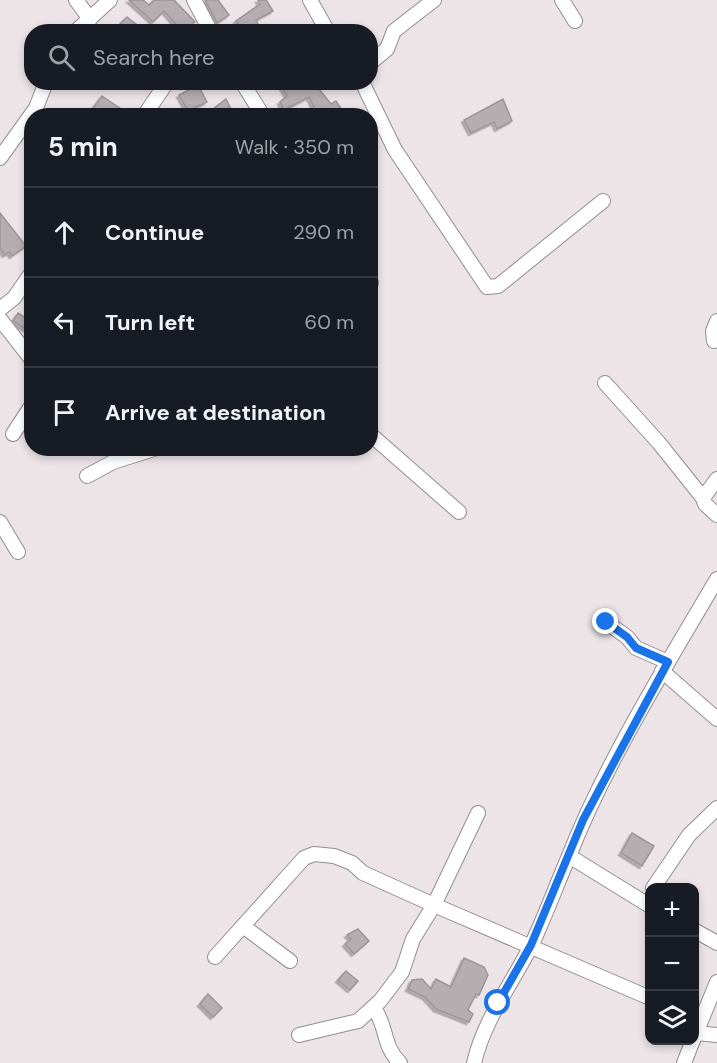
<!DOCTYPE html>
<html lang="en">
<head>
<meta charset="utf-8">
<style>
	:root { --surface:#171b24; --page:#20242c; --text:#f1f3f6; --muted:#9ea1a6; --line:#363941 }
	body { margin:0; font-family:"DM Sans",sans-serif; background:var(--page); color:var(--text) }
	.controls { position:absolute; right:18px; bottom:18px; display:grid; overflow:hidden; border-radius:12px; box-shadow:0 3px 9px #0003 }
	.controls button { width:54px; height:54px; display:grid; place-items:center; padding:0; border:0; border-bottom:2px solid var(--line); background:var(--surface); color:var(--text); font:30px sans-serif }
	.stop { position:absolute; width:18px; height:18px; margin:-14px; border:4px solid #1a73e8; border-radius:50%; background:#fff }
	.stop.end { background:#1a73e8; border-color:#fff; box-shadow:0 2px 6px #0008 }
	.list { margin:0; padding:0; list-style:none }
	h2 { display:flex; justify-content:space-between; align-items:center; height:78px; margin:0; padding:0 24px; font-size:26px }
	h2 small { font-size:20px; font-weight:400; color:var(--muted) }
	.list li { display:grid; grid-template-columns:39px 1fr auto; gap:18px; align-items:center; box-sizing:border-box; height:90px; padding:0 24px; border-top:2px solid var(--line) }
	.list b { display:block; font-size:22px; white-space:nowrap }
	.list em { font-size:20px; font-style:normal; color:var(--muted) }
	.icon { flex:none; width:33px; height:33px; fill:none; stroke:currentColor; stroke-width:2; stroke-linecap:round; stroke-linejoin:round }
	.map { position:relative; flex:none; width:717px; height:1063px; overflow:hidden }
	.search { position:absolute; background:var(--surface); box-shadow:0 3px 9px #0003; left:24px; top:24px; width:354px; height:66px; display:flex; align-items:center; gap:15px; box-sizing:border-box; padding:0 21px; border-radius:24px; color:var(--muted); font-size:22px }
	.panel { position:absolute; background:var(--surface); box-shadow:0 3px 9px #0003; left:24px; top:108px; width:354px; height:348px; border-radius:24px }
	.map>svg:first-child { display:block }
</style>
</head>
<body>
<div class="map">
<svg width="717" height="1063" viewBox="0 0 717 1063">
	<defs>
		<filter id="shadow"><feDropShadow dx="-2.5" dy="2.5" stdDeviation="0" flood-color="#0004"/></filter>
	</defs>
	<rect width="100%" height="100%" fill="#ece4e7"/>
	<g fill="#b5aeb0" stroke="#9c9597" stroke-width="1.5" filter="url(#shadow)">
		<path d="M 129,0 L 143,0 L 149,5 L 154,0 L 174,0 L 195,22 L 182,31 L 164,11 L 153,22 Z"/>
		<path d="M 205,0 L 218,0 L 229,15 L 217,23 Z"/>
		<path d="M 258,0 L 266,0 L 273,11 L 256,20 L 262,32 L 243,32 L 236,21 L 260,4 Z"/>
		<path d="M 127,17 L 146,32 L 124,32 L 118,26 Z"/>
		<path d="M 279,82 L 295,82 L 298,88 L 306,82 L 327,82 L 319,89 L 331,104 L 336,101 L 346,116 L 318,116 L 309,97 L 284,110 L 280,102 L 287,96 Z"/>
		<path d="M 198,85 L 207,102 L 188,111 L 179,95 Z"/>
		<path d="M 102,96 L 121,109 L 116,116 L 104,116 L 93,108 Z"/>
		<path d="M 226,99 L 231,109 L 224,116 L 204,116 Z"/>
		<path d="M 503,99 L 512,121 L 497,129 L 494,122 L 471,133 L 464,120 Z"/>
		<path d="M 0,213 L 26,246 L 12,256 L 9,252 L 5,255 L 0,248 Z"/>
		<path d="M 18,313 L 32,322 L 32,333 L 13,321 Z"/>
		<path d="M 632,833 L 654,846 L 642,866 L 621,853 Z"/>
		<path d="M 358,929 L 369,941 L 354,954 L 345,944 L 351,939 L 347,935 Z"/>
		<path d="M 464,958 L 484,967 L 488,975 L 479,995 L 476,994 L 468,1010 L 473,1014 L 469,1022 L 436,1009 L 425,997 L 408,989 L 412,980 L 422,979 L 431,989 L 436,979 L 451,987 Z"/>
		<path d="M 346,971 L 358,981 L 350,990 L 338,980 Z"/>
		<path d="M 208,994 L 222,1008 L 213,1017 L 200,1004 Z"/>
	</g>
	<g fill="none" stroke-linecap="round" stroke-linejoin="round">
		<g stroke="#948d8f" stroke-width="16">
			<g id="minor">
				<path d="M 76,0 L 90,19"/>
				<path d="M 194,0 L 211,32"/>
				<path d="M 310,0 L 328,32"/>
				<path d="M 562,0 L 575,21"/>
				<path d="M 75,32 L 110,0"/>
				<path d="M 370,63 L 387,49 L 394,31 L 434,0"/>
				<path d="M 242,82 L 263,116"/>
				<path d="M 362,82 L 395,150 L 487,287 L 498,286 L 603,201"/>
				<path d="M 144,116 L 167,82"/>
				<path d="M 0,158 L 36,108 L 46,82"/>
				<path d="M 370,283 L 371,283"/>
				<path d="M 0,309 L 14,298 L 32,272"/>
				<path d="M 0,319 L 32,360"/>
				<path d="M 714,341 L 713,331 L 717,321"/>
				<path d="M 605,383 L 659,443 L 703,498 L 705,504 L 717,515"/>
				<path d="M 13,434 L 32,405"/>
				<path d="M 370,434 L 459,512"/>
				<path d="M 87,476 L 113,462 L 157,448"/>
				<path d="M 703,498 L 717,479"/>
				<path d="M 0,522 L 18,552"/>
				<path d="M 606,622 L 627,637 L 636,648 L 668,662"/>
				<path d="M 662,671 L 717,719"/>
				<path d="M 653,888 L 689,835 L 717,808"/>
				<path d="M 650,906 L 569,856 C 606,762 666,666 717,579"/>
				<path d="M 243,926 L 290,961"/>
				<path d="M 694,930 L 717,943"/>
				<path d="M 215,957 L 304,858 L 314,854 L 334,856 L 352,863 L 363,873 L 434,905 L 650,998"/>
				<path d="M 374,1008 C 388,1028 382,1045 400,1063"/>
				<path d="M 696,1033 L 717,1035"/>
				<path d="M 299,1035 L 358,1021 L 380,1001 L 402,972 L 413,939 L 434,905 L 478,813"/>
				<path d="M 694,1038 L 717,982"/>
				<path d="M 474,1063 C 484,1020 511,985 531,946 C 545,917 556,886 569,856"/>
				<path d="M 684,1063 L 693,1040"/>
			</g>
		</g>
		<use href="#minor" stroke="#fff" stroke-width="14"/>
	</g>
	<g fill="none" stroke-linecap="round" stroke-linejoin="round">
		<path stroke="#1a73e8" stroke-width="8" d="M 498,1003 L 531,945 L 583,820 L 668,662 L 636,648 L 627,637 L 606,622"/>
	</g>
</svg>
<div class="controls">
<button>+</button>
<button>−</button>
<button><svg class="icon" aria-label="layers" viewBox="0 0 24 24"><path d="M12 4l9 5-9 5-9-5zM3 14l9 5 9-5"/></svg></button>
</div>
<div class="stop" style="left:498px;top:1003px"></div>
<div class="stop end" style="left:606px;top:622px"></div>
<div class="search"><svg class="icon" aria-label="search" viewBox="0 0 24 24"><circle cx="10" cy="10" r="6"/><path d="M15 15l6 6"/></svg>Search here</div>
<section class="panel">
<h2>5 min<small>Walk · 350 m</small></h2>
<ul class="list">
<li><svg class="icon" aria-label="ahead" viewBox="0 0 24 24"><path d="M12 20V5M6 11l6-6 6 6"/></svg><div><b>Continue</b></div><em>290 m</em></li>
<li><svg class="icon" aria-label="left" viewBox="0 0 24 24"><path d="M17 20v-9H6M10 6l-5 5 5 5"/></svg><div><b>Turn left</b></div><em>60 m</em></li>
<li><svg class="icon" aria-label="arrive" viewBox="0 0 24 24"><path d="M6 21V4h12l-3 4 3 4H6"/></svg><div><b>Arrive at destination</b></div></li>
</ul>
</section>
</div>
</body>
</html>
